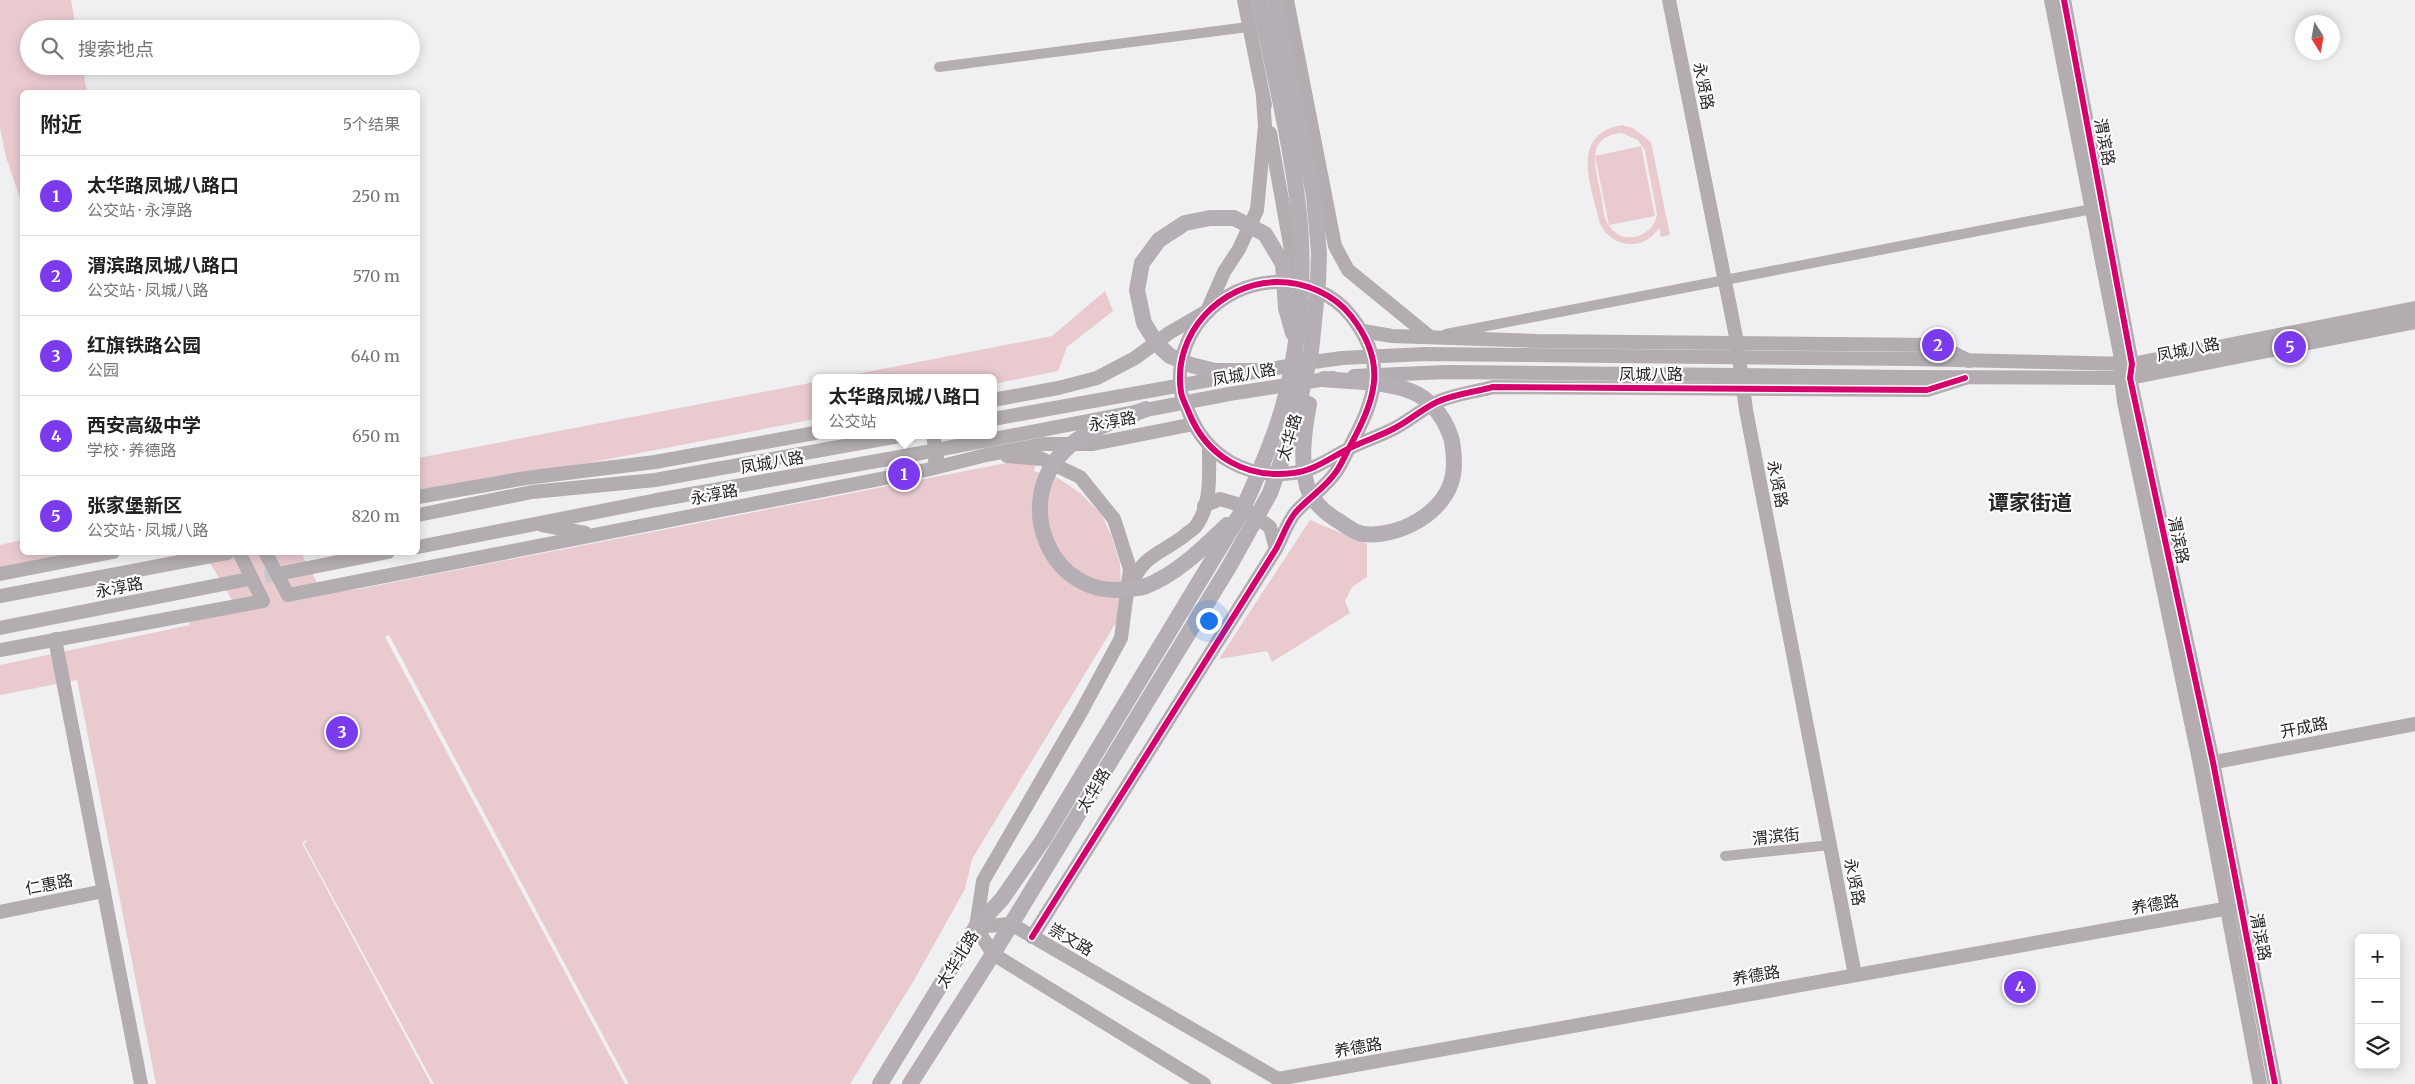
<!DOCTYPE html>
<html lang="zh">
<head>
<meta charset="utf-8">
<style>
	:root { --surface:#fff; --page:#f2f2f2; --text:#222; --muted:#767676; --line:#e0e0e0; --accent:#7c3aed }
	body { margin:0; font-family:Merriweather,"Noto Sans SC",serif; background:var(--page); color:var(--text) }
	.controls { position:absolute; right:15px; bottom:15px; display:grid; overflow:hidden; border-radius:8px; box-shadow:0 2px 12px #0003 }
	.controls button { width:45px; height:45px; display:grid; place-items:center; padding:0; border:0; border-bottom:1px solid var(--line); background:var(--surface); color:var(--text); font:25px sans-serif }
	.compass { position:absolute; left:2295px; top:15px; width:45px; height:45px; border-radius:50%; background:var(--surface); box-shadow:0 2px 12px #0003; rotate:169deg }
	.you { position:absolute; left:1208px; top:620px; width:18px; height:18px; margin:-12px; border:4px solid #fff; border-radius:50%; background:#1a73e8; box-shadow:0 0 0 8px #1a73e833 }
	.badge { display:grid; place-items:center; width:32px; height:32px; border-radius:50%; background:var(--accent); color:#fff; font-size:16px; font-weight:700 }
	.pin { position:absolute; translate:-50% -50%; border:2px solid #fff; box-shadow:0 1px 5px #0006 }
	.popup { position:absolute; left:812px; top:374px; width:185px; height:65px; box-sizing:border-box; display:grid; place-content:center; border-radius:8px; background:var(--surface); filter:drop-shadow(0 1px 4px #0005); font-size:16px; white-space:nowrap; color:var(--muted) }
	.popup b { font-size:19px; color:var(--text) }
	.popup::after { content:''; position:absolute; left:50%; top:100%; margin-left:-10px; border:10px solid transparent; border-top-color:var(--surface) }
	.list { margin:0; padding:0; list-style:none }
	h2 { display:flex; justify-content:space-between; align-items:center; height:65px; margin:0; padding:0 20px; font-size:21px }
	h2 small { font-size:16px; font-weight:400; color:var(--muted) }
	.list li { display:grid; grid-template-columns:32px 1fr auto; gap:15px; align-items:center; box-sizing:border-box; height:80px; padding:0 20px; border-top:1px solid var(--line) }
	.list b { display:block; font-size:19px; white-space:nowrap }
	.list p { margin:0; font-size:16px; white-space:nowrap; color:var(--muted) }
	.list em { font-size:16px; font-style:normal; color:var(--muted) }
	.icon { flex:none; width:28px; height:28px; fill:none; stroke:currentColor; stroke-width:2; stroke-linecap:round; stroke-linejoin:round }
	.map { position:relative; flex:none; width:2415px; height:1084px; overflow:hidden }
	.search { position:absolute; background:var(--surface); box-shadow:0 2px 12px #0003; left:20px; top:20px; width:400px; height:55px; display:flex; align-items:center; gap:12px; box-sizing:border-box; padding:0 18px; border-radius:28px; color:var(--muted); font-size:19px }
	.panel { position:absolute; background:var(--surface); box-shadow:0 2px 12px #0003; left:20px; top:90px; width:400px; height:465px; border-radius:8px }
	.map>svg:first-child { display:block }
</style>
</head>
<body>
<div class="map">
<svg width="2415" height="1084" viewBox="0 0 2415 1084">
	<rect width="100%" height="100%" fill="#f0eff1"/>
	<g fill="#e9cacf" fill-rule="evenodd">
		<path d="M 0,0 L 71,0 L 76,29 L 29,29 L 29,66 L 82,66 L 87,92 L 22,92 L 22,204 L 6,157 L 0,128 Z"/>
		<path d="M 1622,125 L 1633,128 L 1651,142 L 1670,235 L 1661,237 L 1659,228 C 1643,252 1612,248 1600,224 C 1592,187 1568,135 1622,125 ZM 1622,133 L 1638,140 L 1645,151 L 1657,214 C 1654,237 1623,246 1610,227 C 1603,219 1603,204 1601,194 C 1596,168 1584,136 1622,133 Z"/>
		<path d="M 1641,146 L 1655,216 L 1609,225 L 1595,156 Z"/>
		<path d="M 1105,291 L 1113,311 L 1067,347 L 1058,371 L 993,384 L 993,378 L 836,378 L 1052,336 Z"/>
		<path d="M 815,382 L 815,419 L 418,496 L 418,458 Z"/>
		<path d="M 1037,457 L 1034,471 L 1058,478 L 1080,493 L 1101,514 L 1111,535 L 1120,563 L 1122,613 L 972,859 L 965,889 L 913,982 L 850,1084 L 629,1084 L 389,635 L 385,637 L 625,1084 L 434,1084 L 304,844 L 307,841 L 305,837 L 306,840 L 302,843 L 431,1084 L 156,1084 L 77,680 L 0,695 L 0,665 L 190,625 L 188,622 L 238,610 L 204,553 L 301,553 L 323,593 L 359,589 Z"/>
		<path d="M 1310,520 L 1367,544 L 1367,577 L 1352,587 L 1345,601 L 1350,613 L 1272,662 L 1267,651 L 1219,659 Z"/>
		<path d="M 22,540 L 22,552 L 120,554 L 0,576 L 0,545 Z"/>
	</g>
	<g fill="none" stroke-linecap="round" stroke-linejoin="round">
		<path stroke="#c8c7c9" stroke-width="14" stroke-dasharray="14 7" stroke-linecap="butt" d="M 244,580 L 283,573"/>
		<g stroke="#b4adb1" stroke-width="10">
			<path d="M 939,67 L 1248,27"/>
			<path d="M 1446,334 L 2097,208"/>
			<path d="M 1725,856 L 1830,845"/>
		</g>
		<g stroke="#b3acb0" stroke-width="14">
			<path d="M 1244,0 L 1265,105"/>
			<path d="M 1287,0 L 1335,246 L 1348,270 L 1430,337"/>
			<path d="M 1669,0 L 1737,342 L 1746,410 L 1855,975"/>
			<path d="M 2051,0 L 2122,364 L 2121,377 L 2124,402 L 2200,765 L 2260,1084"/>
			<path d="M 2064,0 L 2132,364 L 2130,378 L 2213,762 L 2275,1084"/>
			<path d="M 1270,133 L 1291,250 L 1291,282"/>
			<path d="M 1363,331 L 1392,336 L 1537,341 L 1938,345 L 1969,361"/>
			<path d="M 1911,359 L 2132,364 L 2415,308"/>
			<path d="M 1908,377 L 2130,378 L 2415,322"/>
			<path d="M 993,400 L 1058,388 L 1097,378 L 1135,358 L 1169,333 L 1207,311 L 1224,272 L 1239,249 L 1257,210 L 1265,126 L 1263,97"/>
			<path d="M 933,435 L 937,458 L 935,460"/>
			<path d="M 418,497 L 526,478 L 655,462 L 815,433"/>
			<path d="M 1204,506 L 1220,499 L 1240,505 L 1270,527 L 1276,549"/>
			<path d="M 418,515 L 532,492 L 655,480 L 905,435"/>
			<path d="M 542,525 L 585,533"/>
			<path d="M 418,547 L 657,500"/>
			<path d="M 265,552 L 288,595 L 926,470 L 986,455 L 1044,444 L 1093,444 L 1194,424"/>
			<path d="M 283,573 L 388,552"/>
			<path d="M 0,574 L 113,552"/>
			<path d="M 1132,585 C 1141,556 1162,553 1184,536 C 1187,533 1193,530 1196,526 C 1212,505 1209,472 1209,447"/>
			<path d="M 0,596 L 227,553"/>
			<path d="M 0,628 L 244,580"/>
			<path d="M 55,639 L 141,1084"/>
			<path d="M 0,650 L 263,601 L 239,552"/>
			<path d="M 2205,764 L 2415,724"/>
			<path d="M 0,912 L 104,891"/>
			<path d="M 976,927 L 983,881 L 1081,712 L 1121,638 L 1130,569 L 1114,519 L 1080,477 L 1042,459 L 1007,456"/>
			<path d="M 976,927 L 1011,924 L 1278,1079"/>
			<path d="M 976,927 L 993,954 L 1204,1084"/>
			<path d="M 1032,937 L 1276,549 C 1282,538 1287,523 1295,513 C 1307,499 1325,488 1336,472 C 1341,465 1345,456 1349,448 C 1375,400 1389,364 1351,316 C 1334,294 1305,282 1277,282 C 1220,283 1172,334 1181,392 C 1182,399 1187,407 1189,413 C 1207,457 1246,479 1293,473 C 1314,471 1331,457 1350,448 C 1364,441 1380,436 1395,428 C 1409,421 1422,409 1437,402 C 1454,394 1475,392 1493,387 L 1927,390 L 1965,378"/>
			<path d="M 1278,1079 L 2235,907"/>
		</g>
		<g stroke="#b5afb5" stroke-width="16">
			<path d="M 880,1084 L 976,927 L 1002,899 L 1043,840"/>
			<path d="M 910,1084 L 993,954 L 1057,849"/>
		</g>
		<g stroke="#b3acb0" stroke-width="14">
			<path d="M 1354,376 L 1446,372 L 1908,377"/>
			<path d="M 993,419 L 1299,364 L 1342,358 L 1425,354 L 1911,359"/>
			<path d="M 657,500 L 905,456 L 1229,394 L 1333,378"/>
		</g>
		<g stroke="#b5afb5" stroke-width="16">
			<path d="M 1259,371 L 1215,371 L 1191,365 L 1170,356 L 1157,344 L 1144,323 L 1137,290 L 1142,263 L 1159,240 L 1185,223 L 1210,218 L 1234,218 L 1265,234 L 1283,264 L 1286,308 L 1293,333"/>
			<path d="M 1309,404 C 1304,431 1300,459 1307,486 C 1311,500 1325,513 1337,520 C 1344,524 1354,533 1363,534 C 1399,538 1446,513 1453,475 C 1455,463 1454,453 1452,441 C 1447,422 1434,403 1417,394 C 1393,381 1351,382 1324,379"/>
			<path d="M 1146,409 C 1119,420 1086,429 1065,450 C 1010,504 1052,600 1127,589 C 1133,588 1140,589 1146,586 C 1176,575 1204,547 1227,525"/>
			<path d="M 1043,840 L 1242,511 C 1259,472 1277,433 1287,391 C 1300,333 1305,272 1299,213 C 1291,142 1273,70 1259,0"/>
			<path d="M 1057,849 L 1230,565 L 1270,493 L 1294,426 L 1311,351 L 1318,283 L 1319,253 L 1314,196 L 1275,0"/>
		</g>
		<g stroke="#fdfcff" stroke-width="9">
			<g id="cycleway">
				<path d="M 2064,0 L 2132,364 L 2130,378 L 2213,762 L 2275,1084"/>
				<path d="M 1032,937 L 1276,549 C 1282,538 1287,523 1295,513 C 1307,499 1325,488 1336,472 C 1341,465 1345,456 1349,448 C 1375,400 1389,364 1351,316 C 1334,294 1305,282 1277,282 C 1220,283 1172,334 1181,392 C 1182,399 1187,407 1189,413 C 1207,457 1246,479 1293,473 C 1314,471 1331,457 1350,448 C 1364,441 1380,436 1395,428 C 1409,421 1422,409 1437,402 C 1454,394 1475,392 1493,387 L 1927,390 L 1965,378"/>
			</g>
		</g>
		<use href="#cycleway" stroke="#d6006c" stroke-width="6"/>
	</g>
	<g text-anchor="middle" stroke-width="4.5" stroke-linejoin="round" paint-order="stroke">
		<g font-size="16" fill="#282728" stroke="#fdfcff">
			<text transform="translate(1704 86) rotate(79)" y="6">永贤路</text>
			<text transform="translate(2105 142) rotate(79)" y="6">渭滨路</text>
			<text transform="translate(2188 349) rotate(-11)" y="6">凤城八路</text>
			<text transform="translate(1244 374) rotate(-10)" y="6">凤城八路</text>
			<text x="1651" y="380">凤城八路</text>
			<text transform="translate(1112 421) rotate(-10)" y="6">永淳路</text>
			<text transform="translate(1289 437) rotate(-73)" y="6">太华路</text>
			<text transform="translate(772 462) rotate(-10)" y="6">凤城八路</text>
			<text transform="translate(1778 484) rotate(79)" y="6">永贤路</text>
			<text transform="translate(714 494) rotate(-11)" y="6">永淳路</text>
			<text transform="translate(2179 540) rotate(78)" y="6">渭滨路</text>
			<text transform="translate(119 587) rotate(-11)" y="6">永淳路</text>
			<text transform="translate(2304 727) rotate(-11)" y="6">开成路</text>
			<text transform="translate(1093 790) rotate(-59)" y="6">太华路</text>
			<text transform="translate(1776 836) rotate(-6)" y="6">渭滨街</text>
			<text transform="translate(1855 882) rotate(79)" y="6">永贤路</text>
			<text transform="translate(49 884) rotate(-11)" y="6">仁惠路</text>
			<text transform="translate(2155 904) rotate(-10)" y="6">养德路</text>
			<text transform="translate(2261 937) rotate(79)" y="6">渭滨路</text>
			<text transform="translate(1071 939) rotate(30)" y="6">崇文路</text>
			<text transform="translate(957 959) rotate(-58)" y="6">太华北路</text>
			<text transform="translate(1756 975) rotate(-10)" y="6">养德路</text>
			<text transform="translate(1358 1047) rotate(-10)" y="6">养德路</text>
		</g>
		<g font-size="21" font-weight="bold" fill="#282728" stroke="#fdfcff">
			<text x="2030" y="510">谭家街道</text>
		</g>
	</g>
</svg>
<div class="controls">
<button>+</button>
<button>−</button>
<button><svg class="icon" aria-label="layers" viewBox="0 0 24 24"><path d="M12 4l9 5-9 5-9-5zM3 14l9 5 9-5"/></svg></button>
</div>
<svg class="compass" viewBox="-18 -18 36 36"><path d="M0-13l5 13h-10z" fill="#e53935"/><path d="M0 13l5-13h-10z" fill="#767676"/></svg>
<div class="you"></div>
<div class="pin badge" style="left:904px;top:474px">1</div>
<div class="popup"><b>太华路凤城八路口</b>公交站</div>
<div class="pin badge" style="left:1938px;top:345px">2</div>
<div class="pin badge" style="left:342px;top:732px">3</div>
<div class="pin badge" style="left:2020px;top:987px">4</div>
<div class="pin badge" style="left:2290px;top:347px">5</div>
<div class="search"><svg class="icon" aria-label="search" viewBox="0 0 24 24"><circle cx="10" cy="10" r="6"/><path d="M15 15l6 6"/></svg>搜索地点</div>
<section class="panel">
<h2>附近<small>5个结果</small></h2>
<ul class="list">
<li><span class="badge">1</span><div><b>太华路凤城八路口</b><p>公交站 · 永淳路</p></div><em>250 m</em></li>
<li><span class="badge">2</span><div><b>渭滨路凤城八路口</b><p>公交站 · 凤城八路</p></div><em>570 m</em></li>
<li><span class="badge">3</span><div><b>红旗铁路公园</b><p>公园</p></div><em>640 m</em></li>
<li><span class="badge">4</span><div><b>西安高级中学</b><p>学校 · 养德路</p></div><em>650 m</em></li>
<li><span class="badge">5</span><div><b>张家堡新区</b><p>公交站 · 凤城八路</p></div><em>820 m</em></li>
</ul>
</section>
</div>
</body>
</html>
